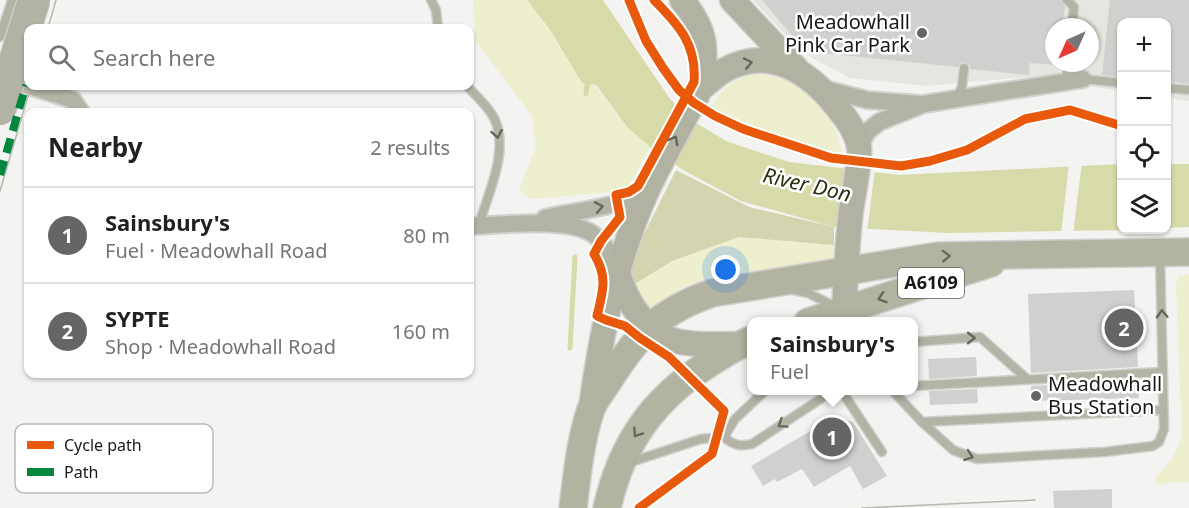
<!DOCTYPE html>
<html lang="en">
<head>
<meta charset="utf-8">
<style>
	:root { --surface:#fff; --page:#f2f2f2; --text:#202124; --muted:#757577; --line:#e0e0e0; --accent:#656563 }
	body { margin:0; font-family:"Noto Sans",sans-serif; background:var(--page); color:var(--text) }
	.controls { position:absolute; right:18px; top:18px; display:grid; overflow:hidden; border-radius:12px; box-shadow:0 2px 4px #0004 }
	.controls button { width:54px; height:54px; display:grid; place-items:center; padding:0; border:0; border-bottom:2px solid var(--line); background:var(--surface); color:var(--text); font:30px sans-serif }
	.compass { position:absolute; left:1045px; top:18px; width:54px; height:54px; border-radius:50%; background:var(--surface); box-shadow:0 2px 4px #0004; rotate:225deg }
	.you { position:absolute; left:726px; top:270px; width:21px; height:21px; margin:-15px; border:4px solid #fff; border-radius:50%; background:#1a73e8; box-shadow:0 0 0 9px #1a73e833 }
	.badge { display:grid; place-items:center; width:39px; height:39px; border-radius:50%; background:var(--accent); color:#fff; font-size:20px; font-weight:700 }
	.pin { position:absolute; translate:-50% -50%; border:3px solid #fff; box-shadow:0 2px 6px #0006 }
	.popup { position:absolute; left:747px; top:317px; width:171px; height:78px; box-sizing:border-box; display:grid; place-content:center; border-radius:12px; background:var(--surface); filter:drop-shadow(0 2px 4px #0005); font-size:20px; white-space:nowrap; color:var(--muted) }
	.popup b { font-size:22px; color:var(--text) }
	.popup::after { content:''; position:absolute; left:50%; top:100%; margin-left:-12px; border:12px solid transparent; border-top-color:var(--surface) }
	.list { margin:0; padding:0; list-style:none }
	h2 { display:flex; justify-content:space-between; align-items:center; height:78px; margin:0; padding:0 24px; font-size:26px }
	h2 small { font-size:20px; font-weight:400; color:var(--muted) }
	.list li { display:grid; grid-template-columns:39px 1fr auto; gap:18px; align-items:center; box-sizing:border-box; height:96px; padding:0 24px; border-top:2px solid var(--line) }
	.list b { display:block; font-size:22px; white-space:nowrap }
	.list p { margin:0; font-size:20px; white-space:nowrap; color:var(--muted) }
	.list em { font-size:20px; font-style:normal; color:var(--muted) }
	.icon { flex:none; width:33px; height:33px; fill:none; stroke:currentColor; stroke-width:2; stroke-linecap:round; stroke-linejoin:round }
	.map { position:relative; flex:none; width:1189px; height:508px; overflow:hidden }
	.search { position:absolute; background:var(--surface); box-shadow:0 2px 4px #0004; left:24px; top:24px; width:450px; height:66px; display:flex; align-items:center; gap:15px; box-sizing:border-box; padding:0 21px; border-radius:12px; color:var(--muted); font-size:22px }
	.panel { position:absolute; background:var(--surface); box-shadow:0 2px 4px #0004; left:24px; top:108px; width:450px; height:270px; border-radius:12px }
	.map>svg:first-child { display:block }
</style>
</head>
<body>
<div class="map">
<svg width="1189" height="508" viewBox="0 0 1189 508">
	<rect width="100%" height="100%" fill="#f3f3f1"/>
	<path fill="#e6e6e0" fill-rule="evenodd" d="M 753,0 L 1189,0 L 1189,101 L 1167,98 L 1166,22 L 1122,22 L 1121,91 L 1027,77 L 927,86 L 850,78 L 812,58 L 790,40 ZM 1054,27 L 1090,27 L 1090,63 L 1054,63 Z"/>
	<g fill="#edefcf">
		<path d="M 473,0 L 527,0 L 628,128 L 650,147 L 626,191 L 530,199 L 519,189 L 536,148 L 532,116 L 475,40 Z"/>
		<path d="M 756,74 C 768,75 781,77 792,83 C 807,91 833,119 838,135 C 840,141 841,148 842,154 L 761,130 L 709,109 C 723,88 731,78 756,74 Z"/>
		<path d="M 739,237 L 834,245 L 833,263 L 725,275 L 683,287 L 648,311 L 635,284 L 672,261 Z"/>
		<path d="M 1189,275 L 1189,482 L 1155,484 L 1156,478 L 1172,459 L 1182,437 L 1176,285 L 1179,276 Z"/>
	</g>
	<path fill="#d3d5ae" d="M 676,170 L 749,207 L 834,227 L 834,245 L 739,237 L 672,261 L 635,284 L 630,273 L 640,242 Z"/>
	<g fill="#d7daa9">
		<path d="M 527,0 L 603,0 L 670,99 L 693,121 L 726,141 L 789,162 L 899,175 L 1121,164 L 1122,230 L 1127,230 L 948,233 L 834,227 L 741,201 L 683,170 L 650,147 L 628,128 L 596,85 L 582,83 L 551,31 Z"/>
		<path d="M 1167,164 L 1189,164 L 1189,227 L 1167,228 Z"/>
	</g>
	<g fill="#f3f3f1">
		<path d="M 1082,162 L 1073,234 L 1061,234 L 1069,163 Z"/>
		<path d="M 847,166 L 875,169 L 867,232 L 839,230 Z"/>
	</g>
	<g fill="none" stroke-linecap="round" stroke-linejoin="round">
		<g stroke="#d7daa9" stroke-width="5">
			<path d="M 586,94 L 588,78"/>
			<path d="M 570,348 L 575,257"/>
		</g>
	</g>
	<g fill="#d0d0ce">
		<path d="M 762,0 L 1061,0 L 1065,7 L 1062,27 L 1054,27 L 1054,65 L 1030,63 L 1029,75 L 970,69 L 970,65 L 965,62 L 961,62 L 958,67 L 812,52 L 795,39 Z"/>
		<path d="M 1110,0 L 1189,0 L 1189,84 L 1167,81 L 1167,22 L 1122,22 L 1122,77 L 1102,75 Z"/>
		<path d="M 1134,290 L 1138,367 L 1031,373 L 1028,294 Z"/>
		<path d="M 976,357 L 977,376 L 929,379 L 928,359 Z"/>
		<path d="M 1138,380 L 1139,398 L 1031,401 L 1031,386 Z"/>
		<path d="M 977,389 L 978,403 L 930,405 L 929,391 Z"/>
		<path d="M 834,417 L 853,422 L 887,476 L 863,489 L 850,466 L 814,487 L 802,469 L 777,482 L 775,479 L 763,486 L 751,466 Z"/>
		<path d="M 1112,489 L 1112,508 L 1054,508 L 1053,491 Z"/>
	</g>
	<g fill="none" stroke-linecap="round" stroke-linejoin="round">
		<g stroke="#d0d0ce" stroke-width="11">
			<g id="lane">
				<path d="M 431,0 L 436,10 L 438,28"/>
				<path d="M 1067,0 L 1074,7 L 1072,27"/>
				<path d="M 0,37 L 12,0"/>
				<path d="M 1083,79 L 1122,83"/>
				<path d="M 1066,82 L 1068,63"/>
				<path d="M 467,86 C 475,95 488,106 494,118 C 510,150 488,193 479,225"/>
				<path d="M 1166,88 L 1189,90"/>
				<path d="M 957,99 L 962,86 L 964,68"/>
				<path d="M 793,290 L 808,293 L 834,306"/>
				<path d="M 913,342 L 980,337 L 1027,379"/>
				<path d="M 913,386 L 1163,372"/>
				<path d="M 841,390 L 882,452"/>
				<path d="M 892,390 L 922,422 L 953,450 L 977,459 L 1104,452 L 1153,446 L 1159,442 L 1164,429 L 1160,256"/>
				<path d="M 922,422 L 1163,410"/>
				<path d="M 724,437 L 735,419 L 766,390"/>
				<path d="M 628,463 L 701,439 L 724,437 C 733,445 740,447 752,444 L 825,396 L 829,390"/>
			</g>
		</g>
		<g stroke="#d0d0ce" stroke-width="20">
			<g id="street">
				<path d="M 4,78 L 73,100 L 81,112"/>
				<path d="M 821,88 L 867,100 L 920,104"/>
				<path d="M 859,147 L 867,132 L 879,122 L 924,104 L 1083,79"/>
				<path d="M 545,218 C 579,210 616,208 647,191"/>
				<path d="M 470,226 C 501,225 568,217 593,234 C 606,244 613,258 618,273"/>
			</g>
		</g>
		<g stroke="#d0d0ce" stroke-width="27">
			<g id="secondary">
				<path d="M 732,0 L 796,68"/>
				<path d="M 701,88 C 708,83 715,76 723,71 C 764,47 803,67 831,100 C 842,113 856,129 859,147 C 861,159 853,196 851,210 C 847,243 846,277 844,310"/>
				<path d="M 618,273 C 626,300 645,334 676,341 C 696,346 720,344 741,344"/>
				<path d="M 591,408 C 601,335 616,259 647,191 C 659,165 674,139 687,114 C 692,105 699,95 701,85 C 708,49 706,29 682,0"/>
			</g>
		</g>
		<g stroke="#d0d0ce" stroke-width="30">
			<g id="primary">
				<path d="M 808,322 L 991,263"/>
				<path d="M 573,508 C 577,476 580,443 590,412 C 593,401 603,390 609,380 C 638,334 660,311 712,293 L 938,256 L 1189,252"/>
				<path d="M 607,508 C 622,442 654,398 711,362 C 724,354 736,346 751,340"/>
			</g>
		</g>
		<use href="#lane" stroke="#b3b4a5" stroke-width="8"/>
		<use href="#street" stroke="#b3b4a5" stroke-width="16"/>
		<use href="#secondary" stroke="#b2b2a2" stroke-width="24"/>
		<use href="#primary" stroke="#b3b3a2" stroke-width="27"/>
		<g stroke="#b8b8b0" stroke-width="1.5">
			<path d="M 48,28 L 56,0"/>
			<path d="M 0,191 L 31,86"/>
			<path d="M 862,508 L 1035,500"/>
		</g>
		<g stroke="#d0d0ce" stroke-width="34" stroke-linecap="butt">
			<path id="highway-bridge" d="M 0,109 L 34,0"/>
		</g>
		<use href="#highway-bridge" stroke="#b2b2a5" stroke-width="32"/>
		<path stroke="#00873e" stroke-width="8" stroke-dasharray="15 8" stroke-linecap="butt" d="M 0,175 L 26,85"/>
		<g stroke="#fff" stroke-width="13">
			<g id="cycleway">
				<path d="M 629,0 L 646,41 L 663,68 L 679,90 L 694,103 L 715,116 L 743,129 L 831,158 L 901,166 L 930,161 L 967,150 L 1025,119 L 1070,110 L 1122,126"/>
				<path d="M 639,508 L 712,454 L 724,411 L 669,357 L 640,338 L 625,326 L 606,320 L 597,316 C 603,291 608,277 594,254 L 601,241 L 620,217 L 616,195 L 629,192 L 638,186 L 694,82 C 697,45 679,25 654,0"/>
			</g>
		</g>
		<use href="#cycleway" stroke="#e8590c" stroke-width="9"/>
	</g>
	<defs><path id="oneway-chevron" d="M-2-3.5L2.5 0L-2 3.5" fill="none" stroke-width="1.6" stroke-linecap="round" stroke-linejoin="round" transform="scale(1.5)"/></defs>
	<g stroke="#65655c">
		<use href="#oneway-chevron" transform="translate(748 63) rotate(-12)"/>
		<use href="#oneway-chevron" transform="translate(674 140) rotate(-62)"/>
	</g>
	<g stroke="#66665e">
		<use href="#oneway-chevron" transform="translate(497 134) rotate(80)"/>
		<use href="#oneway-chevron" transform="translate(599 207) rotate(-11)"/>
		<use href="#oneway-chevron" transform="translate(1162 314) rotate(-92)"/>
		<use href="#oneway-chevron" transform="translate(971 338)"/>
		<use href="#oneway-chevron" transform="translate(782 424) rotate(146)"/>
		<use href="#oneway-chevron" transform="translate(969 456) rotate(20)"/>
	</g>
	<g stroke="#66665c">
		<use href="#oneway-chevron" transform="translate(946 256) rotate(-2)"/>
		<use href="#oneway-chevron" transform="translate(882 298) rotate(162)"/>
		<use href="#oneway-chevron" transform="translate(637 433) rotate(124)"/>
	</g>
	<g fill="#656563" stroke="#fff" stroke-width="2">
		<circle cx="922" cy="33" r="6"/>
		<circle cx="1036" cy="396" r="6"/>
	</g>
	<g text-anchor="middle" stroke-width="5" stroke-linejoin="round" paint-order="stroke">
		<rect fill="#fff" stroke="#5d5d5d" stroke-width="1.5" x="898" y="268" width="66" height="30" rx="4.5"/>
		<g font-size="18" font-weight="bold" fill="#181817">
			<text x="931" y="289">A6109</text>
		</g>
		<g font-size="20" fill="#181817" stroke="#fff" text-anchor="end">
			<text x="910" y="29">Meadowhall<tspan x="910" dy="23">Pink Car Park</tspan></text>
			<text x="1048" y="391" text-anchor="start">Meadowhall<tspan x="1048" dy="23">Bus Station</tspan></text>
		</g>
		<g font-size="21" font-style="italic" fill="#2e2f10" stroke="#fff">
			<text transform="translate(807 185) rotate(13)" y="7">River Don</text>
		</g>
	</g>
	<rect x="15" y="424" width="198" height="69" rx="9" fill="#fff" stroke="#babab9" stroke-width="1.5"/>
	<rect x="27" y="441" width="27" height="8" fill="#e8590c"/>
	<rect x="27" y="468" width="27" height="8" fill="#00873e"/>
	<g font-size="16" fill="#181817">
		<text x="64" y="451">Cycle path</text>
		<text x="64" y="478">Path</text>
	</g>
</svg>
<div class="controls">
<button>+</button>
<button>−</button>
<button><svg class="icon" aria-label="locate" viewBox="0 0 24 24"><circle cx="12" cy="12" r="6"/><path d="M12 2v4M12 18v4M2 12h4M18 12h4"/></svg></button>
<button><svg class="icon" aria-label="layers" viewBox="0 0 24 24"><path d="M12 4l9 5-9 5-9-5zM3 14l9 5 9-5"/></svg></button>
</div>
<svg class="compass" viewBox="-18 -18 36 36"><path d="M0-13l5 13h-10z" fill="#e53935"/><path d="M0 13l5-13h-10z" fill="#757577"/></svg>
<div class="you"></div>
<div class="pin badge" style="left:832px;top:437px">1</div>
<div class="popup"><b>Sainsbury's</b>Fuel</div>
<div class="pin badge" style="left:1124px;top:328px">2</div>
<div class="search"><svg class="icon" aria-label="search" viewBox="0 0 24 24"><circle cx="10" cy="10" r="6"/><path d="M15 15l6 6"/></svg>Search here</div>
<section class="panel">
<h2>Nearby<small>2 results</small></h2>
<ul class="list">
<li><span class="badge">1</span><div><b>Sainsbury's</b><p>Fuel · Meadowhall Road</p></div><em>80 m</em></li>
<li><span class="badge">2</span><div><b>SYPTE</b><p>Shop · Meadowhall Road</p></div><em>160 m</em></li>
</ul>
</section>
</div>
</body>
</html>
